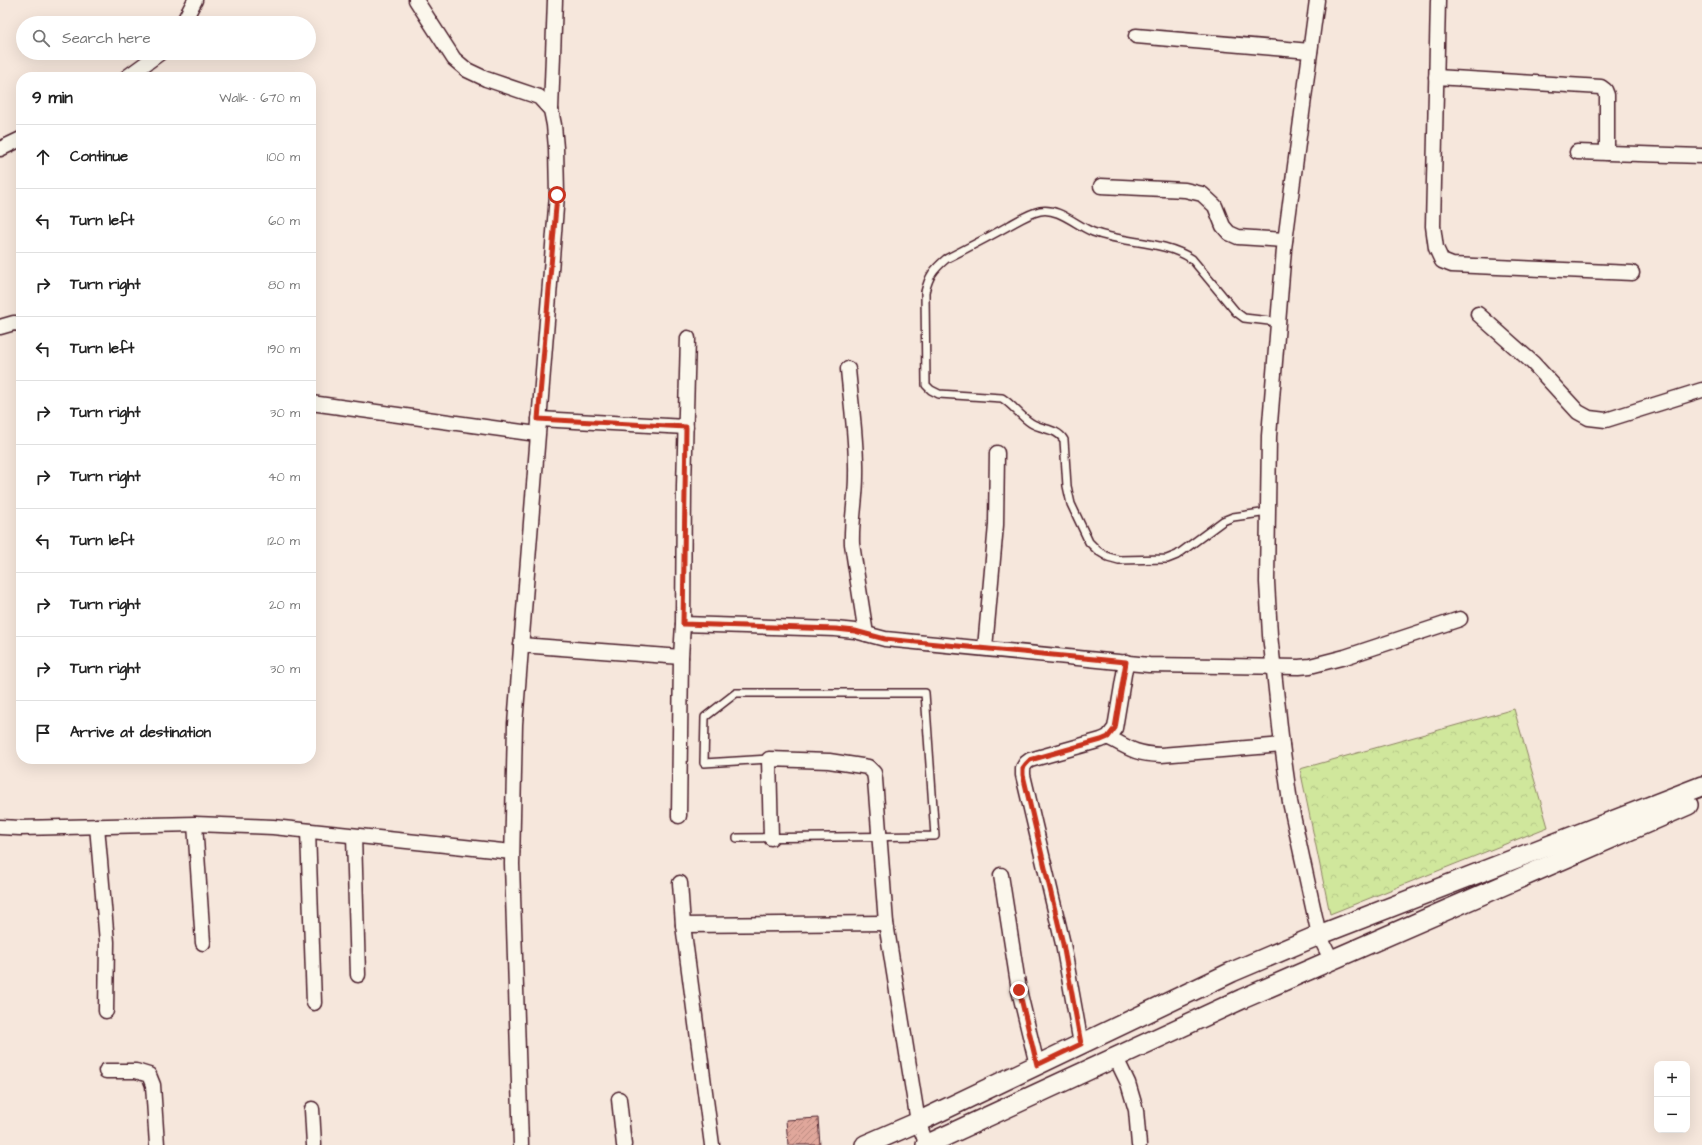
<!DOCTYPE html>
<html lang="en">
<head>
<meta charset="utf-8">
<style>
	:root { --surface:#fff; --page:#f6f6f6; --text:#222; --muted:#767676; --line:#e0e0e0 }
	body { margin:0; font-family:"Architects Daughter",sans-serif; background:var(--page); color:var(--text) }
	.controls { position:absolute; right:12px; bottom:12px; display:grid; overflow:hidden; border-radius:8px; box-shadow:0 4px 16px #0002 }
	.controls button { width:36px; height:36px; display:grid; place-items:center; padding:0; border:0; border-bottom:1px solid var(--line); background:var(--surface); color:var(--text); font:20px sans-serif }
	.stop { position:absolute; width:12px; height:12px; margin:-9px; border:3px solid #c8321e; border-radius:50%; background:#fff }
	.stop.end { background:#c8321e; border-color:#fff; box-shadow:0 1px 4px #0008 }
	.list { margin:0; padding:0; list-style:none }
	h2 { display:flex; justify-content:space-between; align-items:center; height:52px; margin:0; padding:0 16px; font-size:17px }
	h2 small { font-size:13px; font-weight:400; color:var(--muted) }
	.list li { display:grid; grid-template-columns:26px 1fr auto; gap:12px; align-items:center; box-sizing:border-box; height:64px; padding:0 16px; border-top:1px solid var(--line) }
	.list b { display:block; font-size:15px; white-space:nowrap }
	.list em { font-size:13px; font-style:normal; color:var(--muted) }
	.icon { flex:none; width:22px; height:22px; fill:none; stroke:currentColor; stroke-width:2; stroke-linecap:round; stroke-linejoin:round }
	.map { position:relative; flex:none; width:1702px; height:1145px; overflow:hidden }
	.search { position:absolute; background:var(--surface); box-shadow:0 4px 16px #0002; left:16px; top:16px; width:300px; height:44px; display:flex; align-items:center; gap:10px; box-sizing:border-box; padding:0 14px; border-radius:22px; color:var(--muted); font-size:15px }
	.panel { position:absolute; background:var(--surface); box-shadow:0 4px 16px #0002; left:16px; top:72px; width:300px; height:692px; border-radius:16px }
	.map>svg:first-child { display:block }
</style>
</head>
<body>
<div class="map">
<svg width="1702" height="1145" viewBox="0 0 1702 1145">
	<defs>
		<pattern id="park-crowns" width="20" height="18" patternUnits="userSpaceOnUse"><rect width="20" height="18" fill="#d0e79c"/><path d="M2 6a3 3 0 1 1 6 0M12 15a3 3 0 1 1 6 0" fill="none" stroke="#b4c687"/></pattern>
		<pattern id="building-hatch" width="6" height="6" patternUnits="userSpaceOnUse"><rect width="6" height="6" fill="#e0a79b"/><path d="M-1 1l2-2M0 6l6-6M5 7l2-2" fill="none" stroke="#b8877f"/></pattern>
	</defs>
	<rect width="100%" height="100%" fill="#f6e7dc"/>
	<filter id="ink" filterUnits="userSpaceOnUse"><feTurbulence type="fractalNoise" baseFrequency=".025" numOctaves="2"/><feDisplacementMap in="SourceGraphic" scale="8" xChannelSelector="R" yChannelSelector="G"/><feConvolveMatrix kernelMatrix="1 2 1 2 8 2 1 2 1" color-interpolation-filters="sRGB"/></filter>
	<g filter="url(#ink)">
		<path fill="url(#park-crowns)" stroke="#8d8364" d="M 1514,709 L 1548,827 L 1330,914 L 1300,769 Z"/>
		<path fill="url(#building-hatch)" stroke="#4a1f2b" d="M 818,1118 L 820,1145 L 788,1145 L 786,1120 Z"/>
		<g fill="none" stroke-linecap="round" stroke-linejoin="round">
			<g stroke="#4a1f2b" stroke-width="10">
				<g id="lane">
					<path d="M 1268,512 L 1233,517 L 1223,521 L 1177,555 L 1167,559 L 1119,560 L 1108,557 L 1098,551 L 1089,542 L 1071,504 L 1067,486 L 1064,440 C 1057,428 1042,430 1031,423 C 1020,416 1013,405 1002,398 L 939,394 L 931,390 L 926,385 L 925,292 C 929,276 933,270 946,259 C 967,248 989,237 1010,225 C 1019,220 1030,213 1040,211 C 1058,207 1077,226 1093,232 C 1125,244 1163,240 1192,259 L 1236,312 L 1244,318 L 1278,322"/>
					<path d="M 737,838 L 935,836 L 925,693 L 736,693 L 705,717 L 704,763 L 769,759"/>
				</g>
			</g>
			<g stroke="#4a1f2b" stroke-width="17">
				<g id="street">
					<path d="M 416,0 L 454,59 L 467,70 L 486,79 L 539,97 L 551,110 L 554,125 L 556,148 L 557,195 L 515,724 L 512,864 L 521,1145"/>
					<path d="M 1317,0 L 1284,249 L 1269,436 L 1267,582 L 1270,635 L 1282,745 L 1290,802 L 1319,935 L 1332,961"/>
					<path d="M 1438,0 L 1433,226 L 1436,248 L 1442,261 L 1452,265 L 1632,273"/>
					<path d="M 183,23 L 195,0"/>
					<path d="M 1136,36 L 1310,51"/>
					<path d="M 127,77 L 160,53"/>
					<path d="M 1436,77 L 1601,87 L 1605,90 L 1607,95 L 1607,153"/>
					<path d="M 551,110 L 555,0"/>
					<path d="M 0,149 L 21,139"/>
					<path d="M 1577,152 L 1702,156"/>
					<path d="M 1101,186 L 1185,190 L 1202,194 L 1215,206 L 1223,226 L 1229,233 L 1238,237 L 1285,240"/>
					<path d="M 1478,314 L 1533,363 L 1578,412 L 1589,418 L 1606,420 L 1702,390"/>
					<path d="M 0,327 L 14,323 L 21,324"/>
					<path d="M 848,369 C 851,404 857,440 856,476 C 856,499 851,521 852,544 L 866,634"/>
					<path d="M 311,403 L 537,434"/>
					<path d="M 539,419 L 686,427"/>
					<path d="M 683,624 L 835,629 L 855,631 L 885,639 L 1149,665 L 1299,667 L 1310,666 L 1345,657 L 1460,619"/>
					<path d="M 521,645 L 681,657"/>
					<path d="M 985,648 L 996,525 L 997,453"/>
					<path d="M 1108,737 C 1130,749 1136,754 1161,755 L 1282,745"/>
					<path d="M 679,816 L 681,657 L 683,624 L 684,486 L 688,338"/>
					<path d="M 195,824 L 203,943"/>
					<path d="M 97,826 L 107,942 L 106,1011"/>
					<path d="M 0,827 L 20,828 L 195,824 L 273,827 L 512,852"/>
					<path d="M 308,831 L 314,1003"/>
					<path d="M 354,836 L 358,975"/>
					<path d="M 771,838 L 769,759 L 829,761 L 868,767 L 874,773 L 875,779 L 886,923 L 918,1122 L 927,1145"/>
					<path d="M 1001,875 L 1019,990 L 1037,1065"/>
					<path d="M 680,883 L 683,925 L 712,1145"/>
					<path d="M 683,925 L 886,923"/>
					<path d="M 1081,1044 L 1063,944 L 1023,775 L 1023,768 L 1026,763 L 1030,760 L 1101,740 L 1108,737 L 1115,728 L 1126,662"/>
					<path d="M 1115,1056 L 1128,1083 L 1136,1110 L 1139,1145"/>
					<path d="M 106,1071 L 136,1071 L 149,1075 L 153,1085 L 157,1145"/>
					<path d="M 619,1099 L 624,1145"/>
					<path d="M 312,1109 L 314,1145"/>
				</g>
			</g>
			<g stroke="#4a1f2b" stroke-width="22">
				<g id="secondary">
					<path d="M 865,1145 L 918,1122 L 1232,972 L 1319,935 L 1702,786"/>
					<path d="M 926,1145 L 1242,999 L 1688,805"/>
				</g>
			</g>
			<use href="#lane" stroke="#fbf7ec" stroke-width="7"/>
			<use href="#street" stroke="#fbf7ec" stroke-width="14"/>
			<use href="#secondary" stroke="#fbf7ec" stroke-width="19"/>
		</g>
	</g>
	<g fill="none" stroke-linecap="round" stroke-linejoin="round" filter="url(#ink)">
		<path stroke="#c8321e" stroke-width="5" d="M 557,195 L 538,419 L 686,427 L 683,624 L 836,629 L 855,631 L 885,639 L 1126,662 L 1115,728 L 1108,737 L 1101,740 L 1030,760 L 1026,764 L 1023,768 L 1023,775 L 1063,944 L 1081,1044 L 1037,1065 L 1019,990"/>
	</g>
</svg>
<div class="controls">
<button>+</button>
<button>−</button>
</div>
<div class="stop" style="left:557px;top:195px"></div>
<div class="stop end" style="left:1019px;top:990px"></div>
<div class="search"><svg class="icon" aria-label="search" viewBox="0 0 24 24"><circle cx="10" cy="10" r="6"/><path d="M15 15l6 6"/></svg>Search here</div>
<section class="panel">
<h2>9 min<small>Walk · 670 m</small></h2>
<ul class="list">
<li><svg class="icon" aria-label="ahead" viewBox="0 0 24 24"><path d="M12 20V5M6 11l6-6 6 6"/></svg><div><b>Continue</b></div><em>100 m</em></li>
<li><svg class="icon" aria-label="left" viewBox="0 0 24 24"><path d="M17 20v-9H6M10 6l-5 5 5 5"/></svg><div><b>Turn left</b></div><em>60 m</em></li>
<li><svg class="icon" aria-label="right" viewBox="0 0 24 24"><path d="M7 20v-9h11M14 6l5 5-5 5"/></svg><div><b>Turn right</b></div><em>80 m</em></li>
<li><svg class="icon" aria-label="left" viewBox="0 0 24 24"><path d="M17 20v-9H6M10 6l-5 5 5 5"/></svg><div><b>Turn left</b></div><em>190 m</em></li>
<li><svg class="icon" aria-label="right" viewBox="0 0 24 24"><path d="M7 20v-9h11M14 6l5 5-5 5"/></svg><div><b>Turn right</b></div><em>30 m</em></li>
<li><svg class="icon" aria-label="right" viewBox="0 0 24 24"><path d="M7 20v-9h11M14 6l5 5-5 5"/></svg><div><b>Turn right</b></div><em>40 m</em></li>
<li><svg class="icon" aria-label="left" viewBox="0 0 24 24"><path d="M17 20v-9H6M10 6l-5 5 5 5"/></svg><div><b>Turn left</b></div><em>120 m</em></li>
<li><svg class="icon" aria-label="right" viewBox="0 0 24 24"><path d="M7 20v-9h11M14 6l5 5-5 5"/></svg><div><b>Turn right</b></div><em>20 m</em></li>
<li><svg class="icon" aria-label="right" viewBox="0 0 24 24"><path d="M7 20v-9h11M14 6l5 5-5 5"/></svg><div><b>Turn right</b></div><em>30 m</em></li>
<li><svg class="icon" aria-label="arrive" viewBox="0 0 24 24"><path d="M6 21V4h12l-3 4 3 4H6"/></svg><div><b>Arrive at destination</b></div></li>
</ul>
</section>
</div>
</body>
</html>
